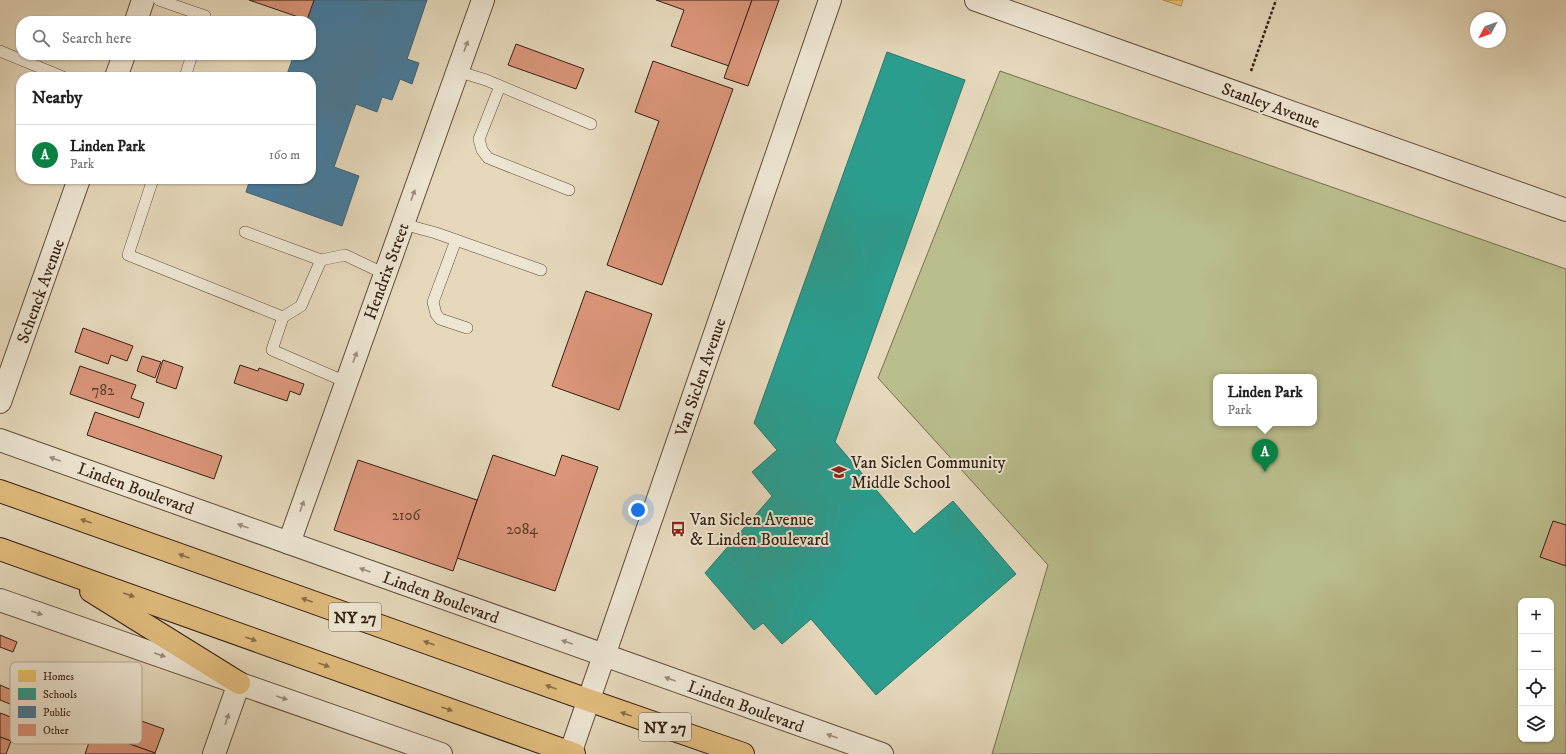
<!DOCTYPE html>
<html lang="en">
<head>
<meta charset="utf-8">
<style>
	:root { --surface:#fff; --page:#f2f2f2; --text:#222; --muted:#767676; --line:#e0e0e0; --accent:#0b8043 }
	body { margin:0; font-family:"IM FELL DW Pica",serif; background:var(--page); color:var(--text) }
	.controls { position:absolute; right:12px; bottom:12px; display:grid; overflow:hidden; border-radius:8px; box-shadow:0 1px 3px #0004 }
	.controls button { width:36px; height:36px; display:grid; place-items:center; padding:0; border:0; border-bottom:1px solid var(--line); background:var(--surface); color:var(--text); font:20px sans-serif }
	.compass { position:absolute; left:1470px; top:12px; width:36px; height:36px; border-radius:50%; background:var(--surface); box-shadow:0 1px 3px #0004; rotate:229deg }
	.you { position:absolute; left:638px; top:510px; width:14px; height:14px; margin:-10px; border:3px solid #fff; border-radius:50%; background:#1a73e8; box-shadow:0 0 0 6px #1a73e833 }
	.badge { display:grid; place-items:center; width:26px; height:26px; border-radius:50%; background:var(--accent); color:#fff; font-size:13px; font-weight:700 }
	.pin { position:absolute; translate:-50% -33px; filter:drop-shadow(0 1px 2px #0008) }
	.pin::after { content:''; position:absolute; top:21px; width:14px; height:12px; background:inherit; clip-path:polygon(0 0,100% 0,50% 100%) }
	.popup { position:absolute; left:1213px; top:374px; width:104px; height:52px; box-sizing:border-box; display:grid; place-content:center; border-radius:8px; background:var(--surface); filter:drop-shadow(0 1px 3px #0005); font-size:13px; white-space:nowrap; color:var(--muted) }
	.popup b { font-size:15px; color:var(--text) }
	.popup::after { content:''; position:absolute; left:50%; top:100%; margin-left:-8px; border:8px solid transparent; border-top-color:var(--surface) }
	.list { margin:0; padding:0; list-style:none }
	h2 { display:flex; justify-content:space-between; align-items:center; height:52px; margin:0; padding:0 16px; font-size:17px }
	h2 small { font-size:13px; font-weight:400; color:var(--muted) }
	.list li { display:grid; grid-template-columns:26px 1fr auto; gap:12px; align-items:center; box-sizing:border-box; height:60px; padding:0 16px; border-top:1px solid var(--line) }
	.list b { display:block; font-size:15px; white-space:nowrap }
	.list p { margin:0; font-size:13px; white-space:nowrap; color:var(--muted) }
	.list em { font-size:13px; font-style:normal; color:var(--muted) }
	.icon { flex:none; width:22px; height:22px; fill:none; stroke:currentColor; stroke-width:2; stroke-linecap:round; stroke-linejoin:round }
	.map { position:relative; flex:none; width:1566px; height:754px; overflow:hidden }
	.search { position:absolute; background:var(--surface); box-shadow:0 1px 3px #0004; left:16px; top:16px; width:300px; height:44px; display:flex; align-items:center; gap:10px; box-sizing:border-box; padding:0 14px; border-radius:16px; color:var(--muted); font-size:15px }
	.panel { position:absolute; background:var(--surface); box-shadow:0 1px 3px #0004; left:16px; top:72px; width:300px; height:112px; border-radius:16px }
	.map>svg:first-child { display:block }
</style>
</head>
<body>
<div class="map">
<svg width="1566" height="754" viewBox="0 0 1566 754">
	<rect width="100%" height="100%" fill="#e5d8bb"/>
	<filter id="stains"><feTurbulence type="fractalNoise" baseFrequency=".005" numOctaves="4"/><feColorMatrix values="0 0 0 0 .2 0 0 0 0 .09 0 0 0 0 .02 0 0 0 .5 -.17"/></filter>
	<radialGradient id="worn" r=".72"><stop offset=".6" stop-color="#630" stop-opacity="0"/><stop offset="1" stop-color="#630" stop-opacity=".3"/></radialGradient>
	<path fill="#babd8c" stroke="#776e4e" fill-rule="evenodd" d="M 1000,71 L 1566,269 L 1566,754 L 992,754 L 1048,565 L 878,378 ZM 1216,377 L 1314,377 L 1314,423 L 1216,423 ZM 1521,601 L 1551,601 L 1551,739 L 1521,739 Z"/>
	<path fill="#e9c46a" stroke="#b3924f" d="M 1163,0 L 1183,0 L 1181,6 Z"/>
	<path fill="#2a9d8f" stroke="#2d7769" d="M 887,52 L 965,80 L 835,442 L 914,534 L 953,501 L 1016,574 L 876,695 L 811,619 L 782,644 L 763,623 L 754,630 L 705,573 L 772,496 L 752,472 L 777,450 L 754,423 Z"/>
	<path fill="#457b9d" stroke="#405f72" d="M 314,0 L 427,0 L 407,59 L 419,63 L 412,84 L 400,79 L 392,100 L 382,97 L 377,112 L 356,104 L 334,167 L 359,176 L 342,226 L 246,192 L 250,179 L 311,179 L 311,77 L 286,77 L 294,55 L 311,55 L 311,21 L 306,21 Z"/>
	<g fill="#db957a" stroke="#341f0f">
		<path d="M 249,0 L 314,0 L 307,20 Z"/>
		<path d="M 656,0 L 752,0 L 729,66 L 671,46 L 684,10 Z"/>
		<path d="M 752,0 L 779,0 L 748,86 L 724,78 Z"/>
		<path d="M 516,44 L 584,69 L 576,89 L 508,65 Z"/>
		<path d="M 653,61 L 733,89 L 662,285 L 607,265 L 659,121 L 635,112 Z"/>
		<path d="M 586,291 L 652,314 L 619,410 L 552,386 Z"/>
		<path d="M 83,328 L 133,346 L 127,361 L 111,355 L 108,364 L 75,352 Z"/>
		<path d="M 142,356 L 161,362 L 155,378 L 137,371 Z"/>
		<path d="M 163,360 L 183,367 L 176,389 L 156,382 Z"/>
		<path d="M 240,365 L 258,371 L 259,368 L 304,384 L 300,395 L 290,391 L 287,401 L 234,383 Z"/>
		<path d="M 80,366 L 136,385 L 131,398 L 144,403 L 139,418 L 70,394 Z"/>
		<path d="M 95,412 L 222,456 L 214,479 L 87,435 Z"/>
		<path d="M 493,455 L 555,476 L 562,455 L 598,467 L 555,591 L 457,558 Z"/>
		<path d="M 358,460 L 477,500 L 453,571 L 334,530 Z"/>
		<path d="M 1553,521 L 1566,525 L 1566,566 L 1540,557 Z"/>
		<path d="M 0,635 L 17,642 L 13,652 L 0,647 Z"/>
		<path d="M 30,671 L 70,685 L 61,708 L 32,697 L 35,691 L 24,687 Z"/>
		<path d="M 0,685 L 14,691 L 10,704 L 0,700 Z"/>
		<path d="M 20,693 L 61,708 L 53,730 L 12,714 Z"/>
		<path d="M 102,707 L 164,729 L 155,753 L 93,731 Z"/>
		<path d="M 0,713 L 19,720 L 11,741 L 0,737 Z"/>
		<path d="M 93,731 L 155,753 L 155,754 L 85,754 Z"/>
		<path d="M 0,737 L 11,741 L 6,754 L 0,754 Z"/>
	</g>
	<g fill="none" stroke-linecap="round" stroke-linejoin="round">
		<g stroke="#604d3a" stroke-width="12">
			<g id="service">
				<path d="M 159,0 L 205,16 L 203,21"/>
				<path d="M 0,51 L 63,77"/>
				<path d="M 457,71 L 486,80 L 591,124"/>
				<path d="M 185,77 L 192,55"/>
				<path d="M 500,86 L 479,139 L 482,150 L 488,158 L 569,190"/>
				<path d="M 153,179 L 128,255 L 283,317 L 272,350 L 346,382"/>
				<path d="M 403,224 L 436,233 L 541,270"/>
				<path d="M 245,232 L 321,260 L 301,306 L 283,317"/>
				<path d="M 456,240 L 433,302 L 436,314 L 440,319 L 467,328"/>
				<path d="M 321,260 L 345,255 L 385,274"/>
			</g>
		</g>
		<g stroke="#604d3a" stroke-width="24">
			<g id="minor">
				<path d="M 976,0 L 1566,210"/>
				<path d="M 136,21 L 143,0"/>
				<path d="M 116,77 L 124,55"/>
				<path d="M 0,402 L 79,179"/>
				<path d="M 289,543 L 483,0"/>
				<path d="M 214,754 L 239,683"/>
			</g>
		</g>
		<g stroke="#604d3a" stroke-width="24">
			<g id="tertiary">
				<path d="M 0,440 L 882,754"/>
				<path d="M 0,600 L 441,754"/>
				<path d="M 570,754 L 830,0"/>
			</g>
		</g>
		<g stroke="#341f0f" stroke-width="24">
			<g id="trunk">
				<path d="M 0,491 L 588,700 L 743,754"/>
				<path d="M 0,549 L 574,754"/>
				<path d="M 91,591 L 239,683"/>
			</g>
		</g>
		<path stroke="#341f0f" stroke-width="2.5" stroke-dasharray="3 2" stroke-linecap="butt" d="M 1251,71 L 1276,0"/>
		<use href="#service" stroke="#eee6d3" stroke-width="11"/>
		<use href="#minor" stroke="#eee6d3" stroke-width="22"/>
		<use href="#tertiary" stroke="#eee6d3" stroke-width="22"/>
		<use href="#trunk" stroke="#e2bc7e" stroke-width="22"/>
	</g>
	<defs><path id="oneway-solid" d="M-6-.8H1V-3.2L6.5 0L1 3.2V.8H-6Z"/></defs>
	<g fill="#9a8c7b">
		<use href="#oneway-solid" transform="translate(466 46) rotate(-70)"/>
		<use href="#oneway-solid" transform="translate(413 195) rotate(-70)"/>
		<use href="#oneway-solid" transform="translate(355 357) rotate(-70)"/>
		<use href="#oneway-solid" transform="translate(55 459) rotate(-160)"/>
		<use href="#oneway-solid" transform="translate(302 506) rotate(-70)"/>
		<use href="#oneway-solid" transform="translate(243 526) rotate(-160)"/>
		<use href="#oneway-solid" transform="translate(365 570) rotate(-160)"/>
		<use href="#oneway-solid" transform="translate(37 613) rotate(19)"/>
		<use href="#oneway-solid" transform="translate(567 642) rotate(-161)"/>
		<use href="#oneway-solid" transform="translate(160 655) rotate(19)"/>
		<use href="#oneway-solid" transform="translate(670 679) rotate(-160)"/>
		<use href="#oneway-solid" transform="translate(282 698) rotate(19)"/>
		<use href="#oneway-solid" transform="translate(227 719) rotate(-71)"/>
		<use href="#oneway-solid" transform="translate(832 736) rotate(-160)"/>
	</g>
	<g fill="#8b6e46">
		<use href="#oneway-solid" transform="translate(86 521) rotate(-161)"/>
		<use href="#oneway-solid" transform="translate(184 556) rotate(-160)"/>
		<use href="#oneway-solid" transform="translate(129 595) rotate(20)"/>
		<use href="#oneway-solid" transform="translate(307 600) rotate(-160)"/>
		<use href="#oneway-solid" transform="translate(251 639) rotate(20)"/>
		<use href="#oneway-solid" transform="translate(429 643) rotate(-160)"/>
		<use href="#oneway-solid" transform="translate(324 665) rotate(20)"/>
		<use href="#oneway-solid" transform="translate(551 687) rotate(-160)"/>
		<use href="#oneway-solid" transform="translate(447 709) rotate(20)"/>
		<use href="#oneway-solid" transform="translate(626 714) rotate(-161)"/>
	</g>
	<defs>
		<g id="school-bare" transform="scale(1.2)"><path d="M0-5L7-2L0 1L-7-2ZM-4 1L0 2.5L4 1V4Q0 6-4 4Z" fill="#8f2418" stroke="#eee6d3" stroke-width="2.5" paint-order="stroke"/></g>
		<g id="bus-bare" transform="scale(1.2)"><path d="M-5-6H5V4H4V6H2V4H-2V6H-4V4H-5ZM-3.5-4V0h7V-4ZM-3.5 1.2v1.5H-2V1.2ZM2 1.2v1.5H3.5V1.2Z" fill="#8f2418" stroke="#eee6d3" stroke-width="2.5" paint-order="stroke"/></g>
	</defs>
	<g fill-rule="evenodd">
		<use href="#school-bare" x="839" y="472"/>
		<use href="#bus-bare" x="678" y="529"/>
	</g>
	<g text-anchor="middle" stroke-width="4" stroke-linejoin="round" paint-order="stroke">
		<g font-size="15" fill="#5e3c2a">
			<text x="103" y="395">782</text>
			<text x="406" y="520">2106</text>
			<text x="522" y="534">2084</text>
		</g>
		<g fill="#eee6d3" stroke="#6c5b4a" stroke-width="1">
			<rect x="329" y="603" width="52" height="28" rx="3"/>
			<rect x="639" y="713" width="52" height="28" rx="3"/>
		</g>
		<g font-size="16" font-weight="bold" fill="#341f0f">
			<text x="355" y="623">NY 27</text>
			<text x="665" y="733">NY 27</text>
		</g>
		<g font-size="17" fill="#341f0f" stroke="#eee6d3">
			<text transform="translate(1271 105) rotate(20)" y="6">Stanley Avenue</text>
			<text transform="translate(386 271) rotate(-70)" y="6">Hendrix Street</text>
			<text transform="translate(40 291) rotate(-70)" y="6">Schenck Avenue</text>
			<text transform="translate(700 377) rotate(-71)" y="6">Van Siclen Avenue</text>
			<text transform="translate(136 488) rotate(20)" y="6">Linden Boulevard</text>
			<text transform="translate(441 597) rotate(20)" y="6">Linden Boulevard</text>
			<text transform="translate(746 706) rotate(20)" y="6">Linden Boulevard</text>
		</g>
		<g font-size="17" fill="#341f0f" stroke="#eee6d3" text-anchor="start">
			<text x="851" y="468">Van Siclen Community<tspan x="851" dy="20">Middle School</tspan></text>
			<text x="690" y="525">Van Siclen Avenue<tspan x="690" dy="20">&amp; Linden Boulevard</tspan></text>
		</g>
	</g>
	<rect x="10" y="662" width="132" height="82" rx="6" fill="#eee6d3" stroke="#b6aa98" stroke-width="1"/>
	<rect x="18" y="670" width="18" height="12" fill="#e9c46a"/>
	<rect x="18" y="688" width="18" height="12" fill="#2a9d8f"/>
	<rect x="18" y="706" width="18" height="12" fill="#457b9d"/>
	<rect x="18" y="724" width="18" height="12" fill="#db957a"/>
	<g font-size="11" fill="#341f0f">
		<text x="43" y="680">Homes</text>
		<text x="43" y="698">Schools</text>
		<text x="43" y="716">Public</text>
		<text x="43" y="734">Other</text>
	</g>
	<rect width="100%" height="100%" filter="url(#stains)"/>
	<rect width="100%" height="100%" fill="url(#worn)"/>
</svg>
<div class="controls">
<button>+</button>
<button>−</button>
<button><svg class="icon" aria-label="locate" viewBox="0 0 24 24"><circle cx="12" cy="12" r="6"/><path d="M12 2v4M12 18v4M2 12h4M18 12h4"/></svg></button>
<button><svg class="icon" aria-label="layers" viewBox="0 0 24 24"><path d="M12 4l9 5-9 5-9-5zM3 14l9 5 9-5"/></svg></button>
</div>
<svg class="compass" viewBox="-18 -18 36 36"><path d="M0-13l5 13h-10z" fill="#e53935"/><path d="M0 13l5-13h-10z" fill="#767676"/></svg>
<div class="you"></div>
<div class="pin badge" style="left:1265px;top:472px">A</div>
<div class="popup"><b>Linden Park</b>Park</div>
<div class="search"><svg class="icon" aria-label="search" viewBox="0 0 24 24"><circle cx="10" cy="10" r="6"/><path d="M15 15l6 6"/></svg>Search here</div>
<section class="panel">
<h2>Nearby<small></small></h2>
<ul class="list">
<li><span class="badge">A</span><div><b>Linden Park</b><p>Park</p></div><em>160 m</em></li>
</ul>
</section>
</div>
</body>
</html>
